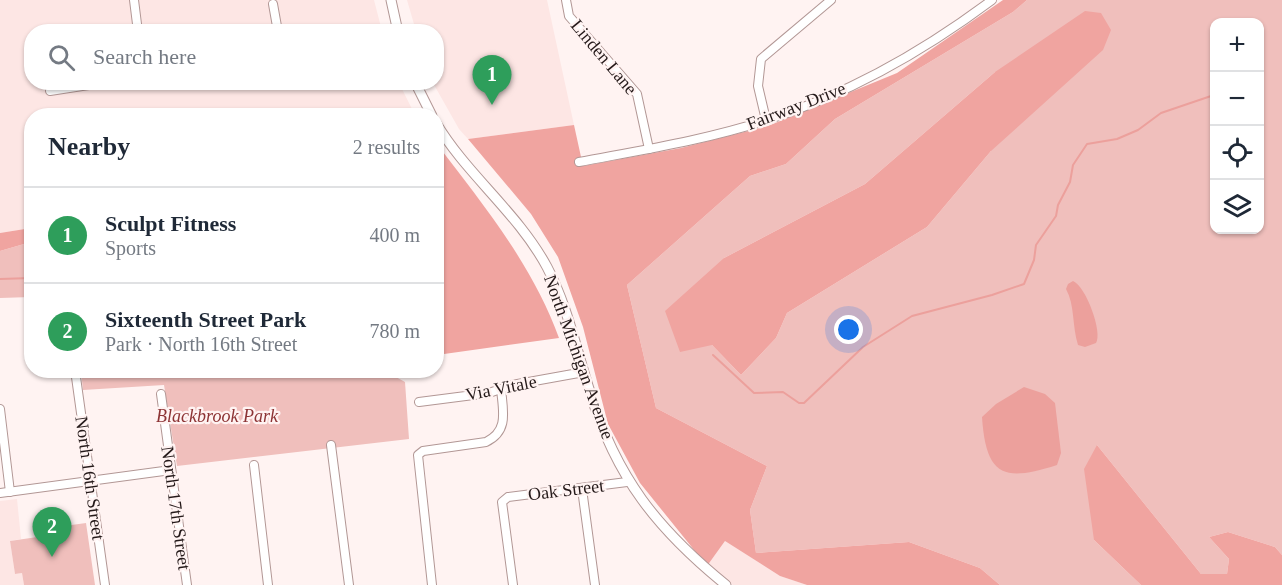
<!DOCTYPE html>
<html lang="en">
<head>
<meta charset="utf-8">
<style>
	:root { --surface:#fff; --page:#f2f2f3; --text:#1f2937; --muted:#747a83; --line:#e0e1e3; --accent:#458778 }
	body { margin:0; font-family:"Times New Roman",serif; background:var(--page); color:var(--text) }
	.controls { position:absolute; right:18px; top:18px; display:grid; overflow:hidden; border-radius:12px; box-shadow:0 2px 4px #0004 }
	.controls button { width:54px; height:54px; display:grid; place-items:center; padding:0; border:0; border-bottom:2px solid var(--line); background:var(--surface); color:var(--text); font:30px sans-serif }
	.you { position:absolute; left:849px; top:330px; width:21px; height:21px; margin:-15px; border:4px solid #fff; border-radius:50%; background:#1a73e8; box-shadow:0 0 0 9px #1a73e833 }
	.badge { display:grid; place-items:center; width:39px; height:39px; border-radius:50%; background:var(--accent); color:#fff; font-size:20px; font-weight:700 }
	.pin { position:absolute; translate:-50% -50px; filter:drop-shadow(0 2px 3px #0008) }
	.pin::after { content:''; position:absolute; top:32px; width:21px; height:18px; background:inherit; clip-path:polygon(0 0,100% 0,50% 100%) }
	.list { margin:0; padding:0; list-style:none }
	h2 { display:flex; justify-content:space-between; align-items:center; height:78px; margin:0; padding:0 24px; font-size:26px }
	h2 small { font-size:20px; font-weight:400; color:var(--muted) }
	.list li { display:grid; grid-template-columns:39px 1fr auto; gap:18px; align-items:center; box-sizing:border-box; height:96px; padding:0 24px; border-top:2px solid var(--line) }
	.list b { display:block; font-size:22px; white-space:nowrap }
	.list p { margin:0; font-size:20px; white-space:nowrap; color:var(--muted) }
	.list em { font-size:20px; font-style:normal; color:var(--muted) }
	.icon { flex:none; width:33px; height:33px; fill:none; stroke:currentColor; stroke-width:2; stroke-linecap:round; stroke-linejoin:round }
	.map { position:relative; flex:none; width:1282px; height:585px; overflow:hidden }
	.search { position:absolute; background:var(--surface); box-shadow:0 2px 4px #0004; left:24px; top:24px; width:420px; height:66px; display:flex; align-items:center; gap:15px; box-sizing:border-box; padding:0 21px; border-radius:24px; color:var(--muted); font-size:22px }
	.panel { position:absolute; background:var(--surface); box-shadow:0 2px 4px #0004; left:24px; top:108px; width:420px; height:270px; border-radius:24px }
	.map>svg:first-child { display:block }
</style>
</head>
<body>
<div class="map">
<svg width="1282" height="585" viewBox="0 0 1282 585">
	<rect width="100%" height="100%" fill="#fff3f2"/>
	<g fill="#fde6e4">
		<path d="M 0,0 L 374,0 L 382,31 L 32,32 L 32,82 L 399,83 L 415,115 L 32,116 L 31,228 L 0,233 Z"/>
		<path d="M 407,0 L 547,0 L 574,125 L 468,139 L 459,129 L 433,83 L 436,82 L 436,32 L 416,31 Z"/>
		<path d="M 17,499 L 21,539 L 10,541 L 15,574 L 22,573 L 24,585 L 0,585 L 0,501 Z"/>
		<path d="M 725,541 L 780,576 L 807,585 L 733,585 L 707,566 Z"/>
	</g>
	<g fill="#f0bfbc" fill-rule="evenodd">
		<path d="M 1027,0 L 1282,0 L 1282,555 L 1275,547 L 1228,532 L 1209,537 L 1229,559 L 1227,574 L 1201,574 L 1097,445 L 1094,540 L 1141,585 L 1000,585 L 980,568 L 909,542 L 756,553 L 750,510 L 767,466 L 656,408 L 627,285 L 750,176 L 786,164 L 835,119 L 1013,12 ZM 1214,22 L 1260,22 L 1260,230 L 1214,230 ZM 995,72 L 991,151 L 927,227 L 787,313 L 776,338 L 741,375 L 712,345 L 724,258 L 865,184 Z"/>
		<path d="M 31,242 L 31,297 L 0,298 L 0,251 Z"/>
		<path d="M 307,370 L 310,378 L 355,371 L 385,371 L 405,382 L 409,439 L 177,466 L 164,385 L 83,390 L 81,371 Z"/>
		<path d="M 86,523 L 95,585 L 24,585 L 22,573 L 15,574 L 10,541 L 58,534 L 57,527 Z"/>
	</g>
	<g fill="#f0a4a0">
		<path d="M 1003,0 L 1027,0 L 1013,12 L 835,119 L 786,164 L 750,176 L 627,285 L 656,408 L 767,466 L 750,510 L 756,553 L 909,542 L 980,568 L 1000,585 L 807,585 L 780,576 L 725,541 L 707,566 L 640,483 L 608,424 L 583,327 L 558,257 L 531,214 L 468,139 L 574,125 L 583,166 L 681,148 L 768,126 L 897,73 Z"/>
		<path d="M 1085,11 L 1101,13 L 1111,30 L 1103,50 L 991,151 L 927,227 L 787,313 L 776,338 L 741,375 L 712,345 L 680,352 L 665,311 L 724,258 L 865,184 L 995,72 Z"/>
		<path d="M 437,144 C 484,206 532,264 559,338 L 437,355 Z"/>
		<path d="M 31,228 L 31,242 L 0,251 L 0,233 Z"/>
		<path d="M 307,370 L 355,370 L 355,371 L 309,378 Z"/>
		<path d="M 1097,445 L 1201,574 L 1227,574 L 1229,559 L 1209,537 L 1228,532 L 1275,547 L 1282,555 L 1282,585 L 1141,585 L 1094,540 L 1084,469 Z"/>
	</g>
	<g fill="#eca09c">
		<path d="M 1073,281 C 1086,286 1103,333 1096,343 L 1085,347 L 1078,345 C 1072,326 1075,305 1066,289 L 1068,284 Z"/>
		<path d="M 1024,387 L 1045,394 L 1055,403 L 1061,453 L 1057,465 C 1004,482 986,477 982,417 L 996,404 Z"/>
	</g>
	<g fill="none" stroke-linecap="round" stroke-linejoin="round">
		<g stroke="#eca09c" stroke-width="2">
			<path d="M 0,279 L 32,278"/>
			<path d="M 713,355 L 754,393 L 783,392 L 799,403 L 804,403 L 863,347 L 912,316 L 992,295 L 1024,284 L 1034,260 L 1036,245 L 1056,216 L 1058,205 L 1070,182 L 1073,165 L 1087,144 L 1117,139 L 1138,130 L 1161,113 L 1214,95"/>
		</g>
		<g stroke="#b29795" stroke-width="10">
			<g id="minor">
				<path d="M 134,0 L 138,32"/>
				<path d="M 566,0 L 569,16 L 637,94 L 649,149"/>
				<path d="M 273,4 L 278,32"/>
				<path d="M 50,91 L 108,82"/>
				<path d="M 766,120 L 758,86 L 761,59 L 831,0"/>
				<path d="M 579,162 C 642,150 706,140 767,120 C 848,94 924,51 992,0"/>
				<path d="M 75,370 L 105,585"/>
				<path d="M 161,394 L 187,585"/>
				<path d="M 419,402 L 489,393 L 512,385 L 584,372"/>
				<path d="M 0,409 L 10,492"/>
				<path d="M 331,445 L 349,585"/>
				<path d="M 254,465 L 268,585"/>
				<path d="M 582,489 L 595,585"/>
				<path d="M 0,493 L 171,470"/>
				<path d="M 432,585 L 418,455 L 423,451 L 486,442 C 509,431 503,411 501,389"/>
				<path d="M 513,585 L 502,502 L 508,497 L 627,482"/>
			</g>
		</g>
		<g stroke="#b29795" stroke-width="11">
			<g id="tertiary">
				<path d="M 391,0 L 398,32"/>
				<path d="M 415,82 L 432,116"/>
				<path d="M 436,123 C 467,175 518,213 547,267 C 568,307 576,349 590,392 C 616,477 657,529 726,585"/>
			</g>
		</g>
		<use href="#minor" stroke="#fff" stroke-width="8"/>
		<use href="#tertiary" stroke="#fff" stroke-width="9"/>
	</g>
	<g text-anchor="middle" stroke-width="4.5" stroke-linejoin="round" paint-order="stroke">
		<g font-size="18" fill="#241919" stroke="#fff3f2">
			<text transform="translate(604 57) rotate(50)" y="6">Linden Lane</text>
			<text transform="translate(796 106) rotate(-21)" y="6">Fairway Drive</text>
			<text transform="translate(579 357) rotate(70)" y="6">North Michigan Avenue</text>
			<text transform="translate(501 388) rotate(-11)" y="6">Via Vitale</text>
			<text transform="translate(90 478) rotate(82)" y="6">North 16th Street</text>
			<text transform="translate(566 490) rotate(-7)" y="6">Oak Street</text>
			<text transform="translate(176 508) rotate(82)" y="6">North 17th Street</text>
		</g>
		<g font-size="18" font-style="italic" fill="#8d3435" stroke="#fff3f2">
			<text x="217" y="422">Blackbrook Park</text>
		</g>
	</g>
</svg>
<div class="controls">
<button>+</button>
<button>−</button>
<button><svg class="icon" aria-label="locate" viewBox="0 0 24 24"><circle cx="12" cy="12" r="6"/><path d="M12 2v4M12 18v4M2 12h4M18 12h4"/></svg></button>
<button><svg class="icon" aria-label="layers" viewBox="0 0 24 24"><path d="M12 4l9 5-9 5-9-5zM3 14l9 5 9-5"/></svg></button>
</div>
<div class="you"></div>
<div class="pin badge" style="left:492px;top:105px;background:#2e9e5b">1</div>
<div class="pin badge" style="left:52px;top:557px;background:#2e9e5b">2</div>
<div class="search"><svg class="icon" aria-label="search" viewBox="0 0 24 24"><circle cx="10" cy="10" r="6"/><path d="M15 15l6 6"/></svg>Search here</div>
<section class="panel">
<h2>Nearby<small>2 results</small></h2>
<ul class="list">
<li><span class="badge" style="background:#2e9e5b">1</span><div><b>Sculpt Fitness</b><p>Sports</p></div><em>400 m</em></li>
<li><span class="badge" style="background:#2e9e5b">2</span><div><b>Sixteenth Street Park</b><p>Park · North 16th Street</p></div><em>780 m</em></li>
</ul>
</section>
</div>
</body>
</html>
